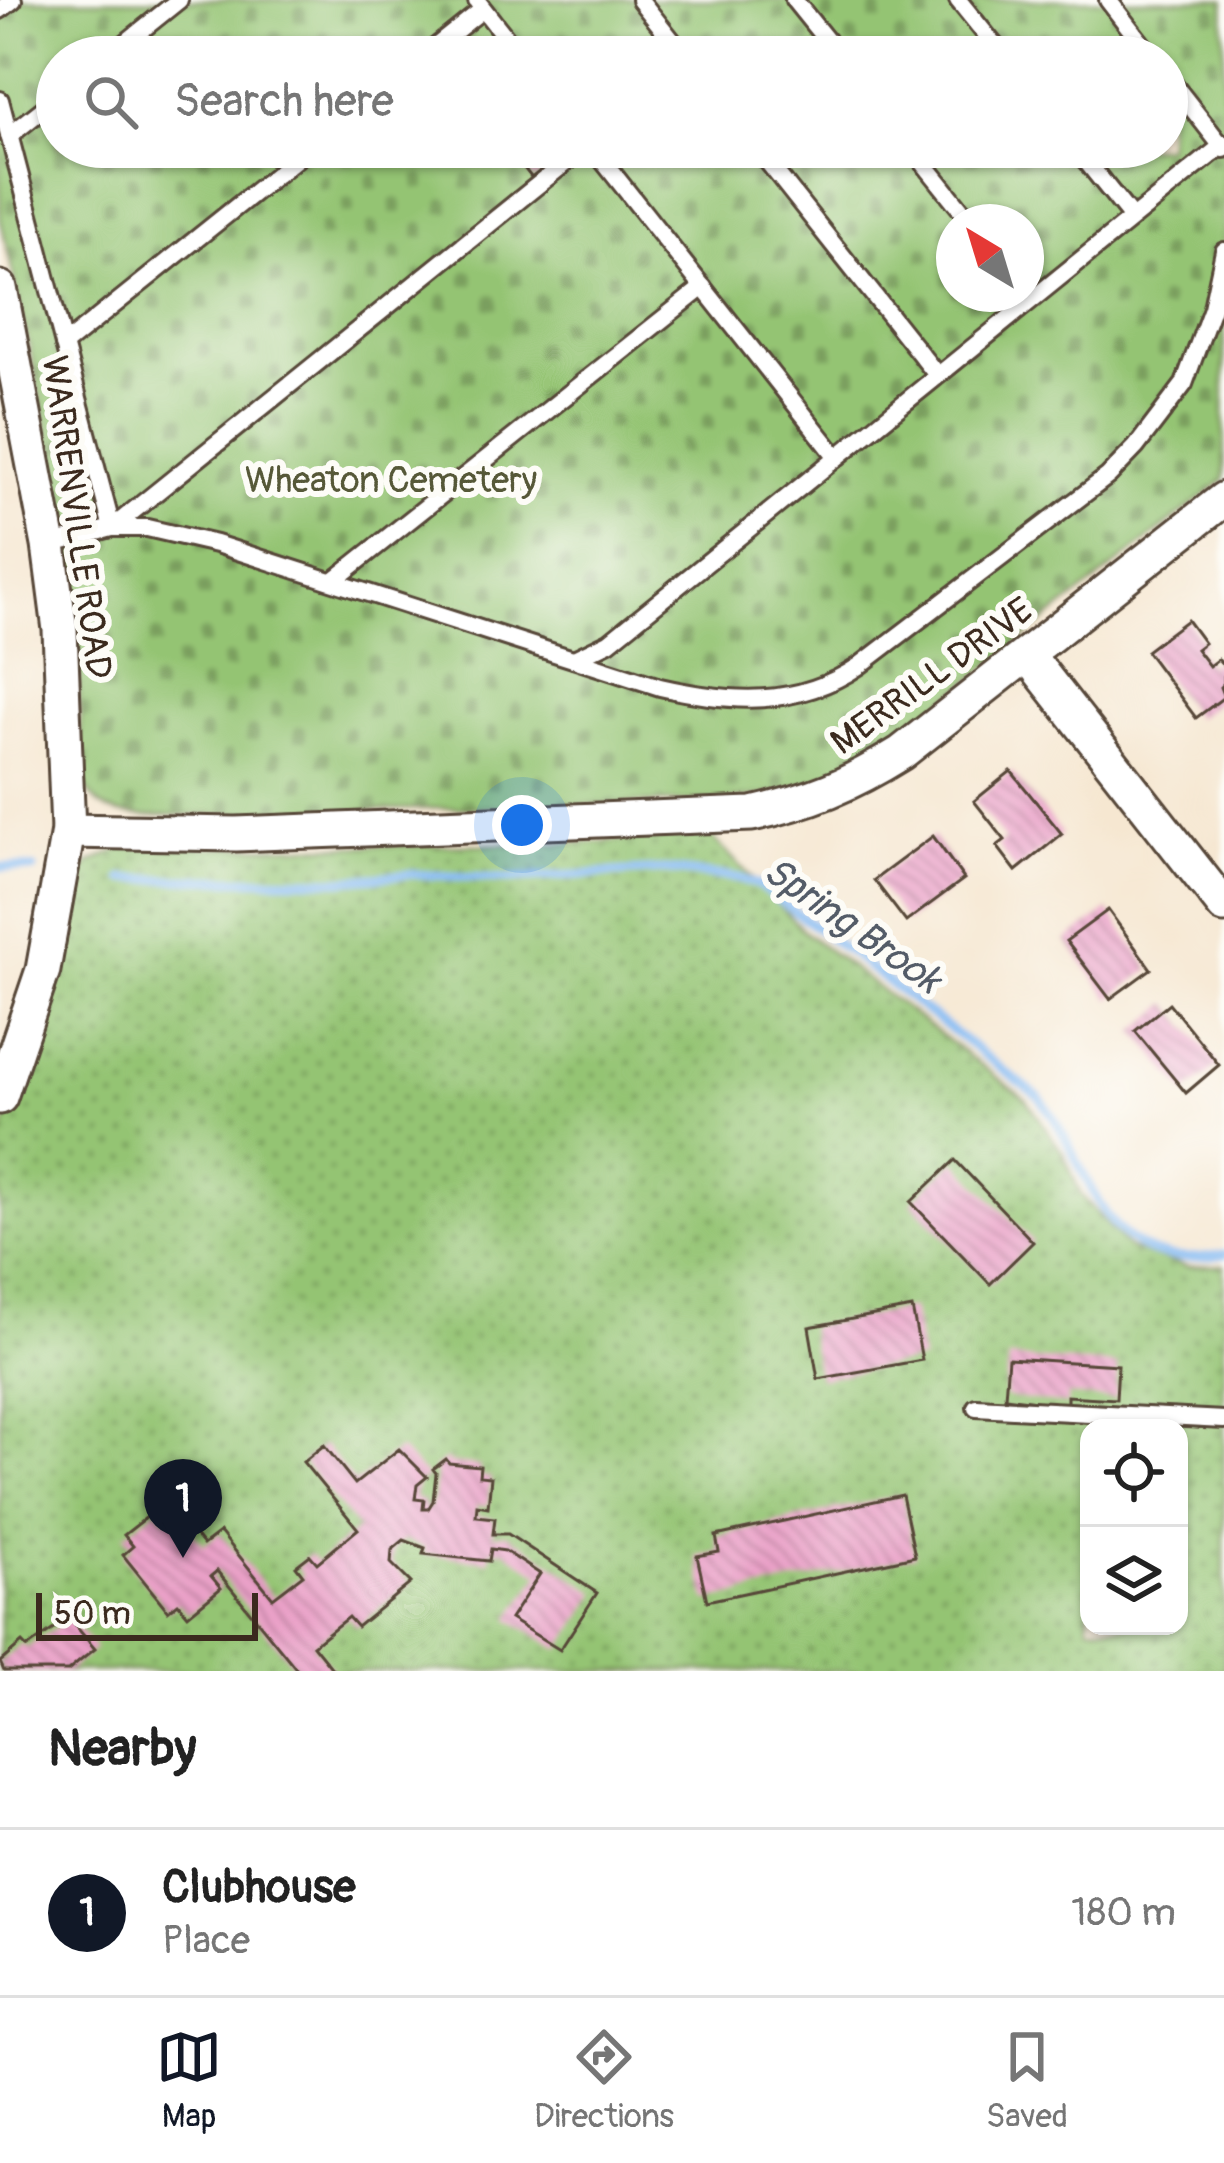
<!DOCTYPE html>
<html lang="en">
<head>
<meta charset="utf-8">
<style>
	:root { --surface:#fff; --page:#f2f2f2; --text:#222; --muted:#767676; --line:#e0e0e0; --accent:#111827 }
	body { margin:0; font-family:Pangolin,sans-serif; background:var(--page); color:var(--text) }
	.controls { position:absolute; right:36px; bottom:36px; display:grid; overflow:hidden; border-radius:24px; box-shadow:0 3px 9px #0004 }
	.controls button { width:108px; height:108px; display:grid; place-items:center; padding:0; border:0; border-bottom:3px solid var(--line); background:var(--surface); color:var(--text); font:60px sans-serif }
	.compass { position:absolute; left:936px; top:204px; width:108px; height:108px; border-radius:50%; background:var(--surface); box-shadow:0 3px 9px #0004; rotate:322deg }
	.scale { position:absolute; left:36px; bottom:30px; width:222px; box-sizing:border-box; padding-left:12px; border:6px solid #3b2a1e; border-top:0; font-size:33px; line-height:42px; white-space:nowrap; color:#3b2a1e; -webkit-text-stroke:9px #fdfcf7; paint-order:stroke }
	.you { position:absolute; left:522px; top:825px; width:42px; height:42px; margin:-30px; border:9px solid #fff; border-radius:50%; background:#1a73e8; box-shadow:0 0 0 18px #1a73e833 }
	.badge { display:grid; place-items:center; width:78px; height:78px; border-radius:50%; background:var(--accent); color:#fff; font-size:39px; font-weight:700 }
	.pin { position:absolute; translate:-50% -99px; filter:drop-shadow(0 3px 6px #0008) }
	.pin::after { content:''; position:absolute; top:63px; width:42px; height:36px; background:inherit; clip-path:polygon(0 0,100% 0,50% 100%) }
	.list { margin:0; padding:0; list-style:none }
	h2 { display:flex; justify-content:space-between; align-items:center; height:156px; margin:0; padding:0 48px; font-size:51px }
	h2 small { font-size:39px; font-weight:400; color:var(--muted) }
	.list li { display:grid; grid-template-columns:78px 1fr auto; gap:36px; align-items:center; box-sizing:border-box; height:168px; padding:0 48px; border-top:3px solid var(--line) }
	.list b { display:block; font-size:45px; white-space:nowrap }
	.list p { margin:0; font-size:39px; white-space:nowrap; color:var(--muted) }
	.list em { font-size:39px; font-style:normal; color:var(--muted) }
	.icon { flex:none; width:66px; height:66px; fill:none; stroke:currentColor; stroke-width:2; stroke-linecap:round; stroke-linejoin:round }
	.map { position:relative; flex:none; width:1224px; height:1671px; overflow:hidden }
	.search { position:absolute; background:var(--surface); box-shadow:0 3px 9px #0004; left:36px; right:36px; top:36px; height:132px; display:flex; align-items:center; gap:30px; box-sizing:border-box; padding:0 42px; border-radius:66px; color:var(--muted); font-size:45px }
	.sheet { height:324px; background:var(--surface) }
	nav { display:flex; justify-content:space-around; align-items:center; box-sizing:border-box; height:168px; border-top:3px solid var(--line); background:var(--surface); font-size:33px; color:var(--muted) }
	nav a { display:grid; justify-items:center; gap:6px }
	nav .on { color:var(--accent) }
	.map>svg:first-child { display:block }
</style>
</head>
<body>
<div class="map">
<svg width="1224" height="1671" viewBox="0 0 1224 1671">
	<defs>
		<pattern id="grass-dots" width="8" height="8" patternUnits="userSpaceOnUse" patternTransform="scale(3)"><rect width="8" height="8" fill="#94c473"/><path d="M2 2h.1M6 6h.1" fill="none" stroke="#7a9f5e" stroke-width="1.8" stroke-linecap="round"/></pattern>
		<pattern id="cemetery-stones" width="16" height="16" patternUnits="userSpaceOnUse" patternTransform="scale(3)"><rect width="16" height="16" fill="#94c473"/><path d="M2 7V4a2 2 0 0 1 4 0v3zM10 15v-3a2 2 0 0 1 4 0v3z" fill="#7a9f5e"/></pattern>
		<pattern id="building-back-hatch" width="6" height="6" patternUnits="userSpaceOnUse" patternTransform="scale(3)"><rect width="6" height="6" fill="#eaa1c8"/><path d="M-1 5l2 2M0 0l6 6M5-1l2 2" fill="none" stroke="#bf83a2"/></pattern>
	</defs>
	<rect width="100%" height="100%" fill="#fdfcf7"/>
	<filter id="ink" filterUnits="userSpaceOnUse"><feTurbulence type="fractalNoise" baseFrequency=".00833" numOctaves="2"/><feDisplacementMap in="SourceGraphic" scale="24" xChannelSelector="R" yChannelSelector="G"/><feConvolveMatrix kernelMatrix="1 2 1 2 8 2 1 2 1" color-interpolation-filters="sRGB"/></filter>
	<filter id="wash" filterUnits="userSpaceOnUse"><feTurbulence type="fractalNoise" baseFrequency=".004" numOctaves="4" result="noise"/><feDisplacementMap in="SourceGraphic" scale="48" xChannelSelector="R" yChannelSelector="G"/><feGaussianBlur stdDeviation="2.7" result="paint"/><feColorMatrix in="noise" values="0 0 0 0 0 0 0 0 0 0 0 0 0 0 0 0 0 1.4 0 .05"/><feComposite in="paint" operator="in"/></filter>
	<g filter="url(#wash)">
		<rect width="100%" height="100%" fill="#f6e7d1"/>
		<path fill="url(#grass-dots)" stroke="#687748" stroke-width="3" fill-rule="evenodd" d="M 710,835 L 807,934 L 1027,1100 L 1063,1153 L 1081,1195 L 1128,1248 L 1188,1267 L 1224,1265 L 1224,1671 L 0,1671 L 0,1139 L 39,1038 L 76,885 L 88,864 L 123,848 L 560,844 ZM 1089,1428 L 1179,1428 L 1179,1626 L 1089,1626 Z"/>
		<path fill="url(#cemetery-stones)" stroke="#687748" stroke-width="3" fill-rule="evenodd" d="M 0,0 L 1224,0 L 1224,480 L 910,728 L 841,771 L 781,793 L 721,801 L 144,816 C 111,813 92,810 82,776 L 77,615 L 46,422 L 0,217 ZM 57,57 L 1167,57 L 1167,147 L 57,147 ZM 954,222 L 1026,222 L 1026,294 L 954,294 Z"/>
		<g fill="none" stroke-linecap="round" stroke-linejoin="round">
			<g stroke="#83b9f2" stroke-width="9">
				<path d="M 0,867 L 34,869"/>
				<path d="M 123,879 L 340,880 L 411,874 L 507,879 L 665,870 L 739,878 L 758,885 L 813,925 L 1039,1097 C 1097,1170 1096,1280 1224,1254"/>
			</g>
		</g>
		<g id="blocks">
			<g fill="url(#building-back-hatch)">
				<path d="M 512,147 L 577,147 L 534,181 L 509,149 Z"/>
				<path d="M 1187,620 L 1204,643 L 1196,649 L 1209,666 L 1218,659 L 1224,666 L 1224,683 L 1220,687 L 1224,697 L 1196,718 L 1146,651 Z"/>
				<path d="M 1011,771 L 1062,834 L 1016,871 L 997,846 L 1005,840 L 974,801 Z"/>
				<path d="M 933,836 L 964,879 L 906,922 L 874,880 Z"/>
				<path d="M 1108,910 L 1151,969 L 1110,999 L 1066,941 Z"/>
				<path d="M 1169,1003 L 1219,1065 L 1186,1093 L 1135,1031 Z"/>
				<path d="M 955,1160 L 1033,1242 L 990,1284 L 911,1202 Z"/>
				<path d="M 912,1308 L 922,1360 L 818,1379 L 809,1327 Z"/>
				<path d="M 1008,1358 L 1118,1365 L 1116,1399 L 1067,1396 L 1067,1405 L 1005,1397 Z"/>
				<path d="M 324,1445 L 355,1484 L 399,1449 L 427,1477 L 417,1485 L 415,1499 L 424,1500 L 423,1509 L 428,1509 L 433,1501 L 436,1473 L 433,1469 L 446,1459 L 449,1463 L 480,1466 L 479,1476 L 491,1477 L 488,1507 L 477,1505 L 476,1516 L 495,1518 L 493,1534 L 508,1534 L 597,1593 L 560,1650 L 510,1619 L 540,1574 L 505,1551 L 491,1549 L 489,1561 L 423,1554 L 425,1548 L 404,1540 L 392,1550 L 391,1563 L 411,1583 L 357,1627 L 348,1617 L 313,1645 L 334,1671 L 298,1671 L 217,1571 L 211,1576 L 221,1588 L 188,1615 L 178,1603 L 168,1611 L 123,1555 L 133,1546 L 124,1535 L 157,1509 L 166,1520 L 176,1512 L 203,1545 L 220,1532 L 273,1598 L 303,1575 L 296,1566 L 310,1555 L 317,1563 L 358,1529 L 303,1462 Z"/>
				<path d="M 902,1495 L 915,1556 L 707,1601 L 697,1556 L 719,1552 L 716,1536 Z"/>
				<path d="M 69,1618 L 95,1649 L 80,1661 L 68,1671 L 4,1671 L 0,1662 L 22,1643 L 27,1648 Z"/>
			</g>
		</g>
	</g>
	<g filter="url(#ink)">
		<use href="#blocks" fill-opacity="0" stroke="#574639" stroke-width="3"/>
		<g fill="none" stroke-linecap="round" stroke-linejoin="round">
			<g stroke="#574639" stroke-width="22">
				<g id="service">
					<path d="M 640,0 L 685,57"/>
					<path d="M 794,0 L 840,57"/>
					<path d="M 958,0 L 1004,57"/>
					<path d="M 1108,0 L 1152,57"/>
					<path d="M 477,1 L 521,57"/>
					<path d="M 0,10 L 13,0"/>
					<path d="M 108,57 L 179,0"/>
					<path d="M 423,57 L 483,9"/>
					<path d="M 1167,76 L 1224,149"/>
					<path d="M 0,100 L 112,528 L 585,147"/>
					<path d="M 9,136 L 57,98"/>
					<path d="M 592,147 L 837,457"/>
					<path d="M 756,147 L 937,375"/>
					<path d="M 911,147 L 971,222"/>
					<path d="M 1075,147 L 1132,218"/>
					<path d="M 64,345 L 311,147"/>
					<path d="M 49,545 L 112,528 L 147,528 L 216,544 L 660,687 C 730,703 797,708 859,666 L 1108,476 L 1136,447 L 1184,384 L 1212,308 L 1224,251"/>
					<path d="M 333,581 L 703,287"/>
					<path d="M 574,659 L 609,642 L 1224,144"/>
					<path d="M 976,1407 L 1224,1420"/>
				</g>
			</g>
			<g stroke="#574639" stroke-width="39">
				<g id="minor">
					<path d="M 0,288 L 49,545 L 60,630 L 68,831 L 43,970 L 0,1097"/>
					<path d="M 1028,656 L 1224,906"/>
					<path d="M 68,831 L 236,834 L 752,814 C 810,801 850,785 901,753 L 1224,499"/>
				</g>
			</g>
			<use href="#service" stroke="#fff" stroke-width="16"/>
			<use href="#minor" stroke="#fff" stroke-width="33"/>
		</g>
	</g>
	<g text-anchor="middle" stroke-width="12" stroke-linejoin="round" paint-order="stroke">
		<g font-size="36" fill="#565838" stroke="#fdfcf7">
			<text x="391" y="492">Wheaton Cemetery</text>
		</g>
		<g font-size="36" fill="#3b2a1e" stroke="#fdfcf7">
			<text transform="translate(78 517) rotate(82)" y="13">WARRENVILLE ROAD</text>
			<text transform="translate(931 675) rotate(-36)" y="13">MERRILL DRIVE</text>
		</g>
		<g font-size="39" font-style="italic" fill="#545c68" stroke="#fdfcf7">
			<text transform="translate(853 924) rotate(35)" y="14">Spring Brook</text>
		</g>
	</g>
</svg>
<div class="controls">
<button><svg class="icon" aria-label="locate" viewBox="0 0 24 24"><circle cx="12" cy="12" r="6"/><path d="M12 2v4M12 18v4M2 12h4M18 12h4"/></svg></button>
<button><svg class="icon" aria-label="layers" viewBox="0 0 24 24"><path d="M12 4l9 5-9 5-9-5zM3 14l9 5 9-5"/></svg></button>
</div>
<svg class="compass" viewBox="-18 -18 36 36"><path d="M0-13l5 13h-10z" fill="#e53935"/><path d="M0 13l5-13h-10z" fill="#767676"/></svg>
<div class="scale">50 m</div>
<div class="you"></div>
<div class="pin badge" style="left:183px;top:1558px">1</div>
<div class="search"><svg class="icon" aria-label="search" viewBox="0 0 24 24"><circle cx="10" cy="10" r="6"/><path d="M15 15l6 6"/></svg>Search here</div>
</div>
<section class="sheet">
<h2>Nearby<small></small></h2>
<ul class="list">
<li><span class="badge">1</span><div><b>Clubhouse</b><p>Place</p></div><em>180 m</em></li>
</ul>
</section>
<nav>
<a class="on"><svg class="icon" aria-label="map" viewBox="0 0 24 24"><path d="M3 6l6-2 6 2 6-2v14l-6 2-6-2-6 2zM9 4v14M15 6v14"/></svg>Map</a>
<a><svg class="icon" aria-label="directions" viewBox="0 0 24 24"><path d="M12 3l9 9-9 9-9-9zM9 14v-3h6M13 9l2 2-2 2"/></svg>Directions</a>
<a><svg class="icon" aria-label="saved" viewBox="0 0 24 24"><path d="M7 4h10v16l-5-4-5 4z"/></svg>Saved</a>
</nav>
</body>
</html>
